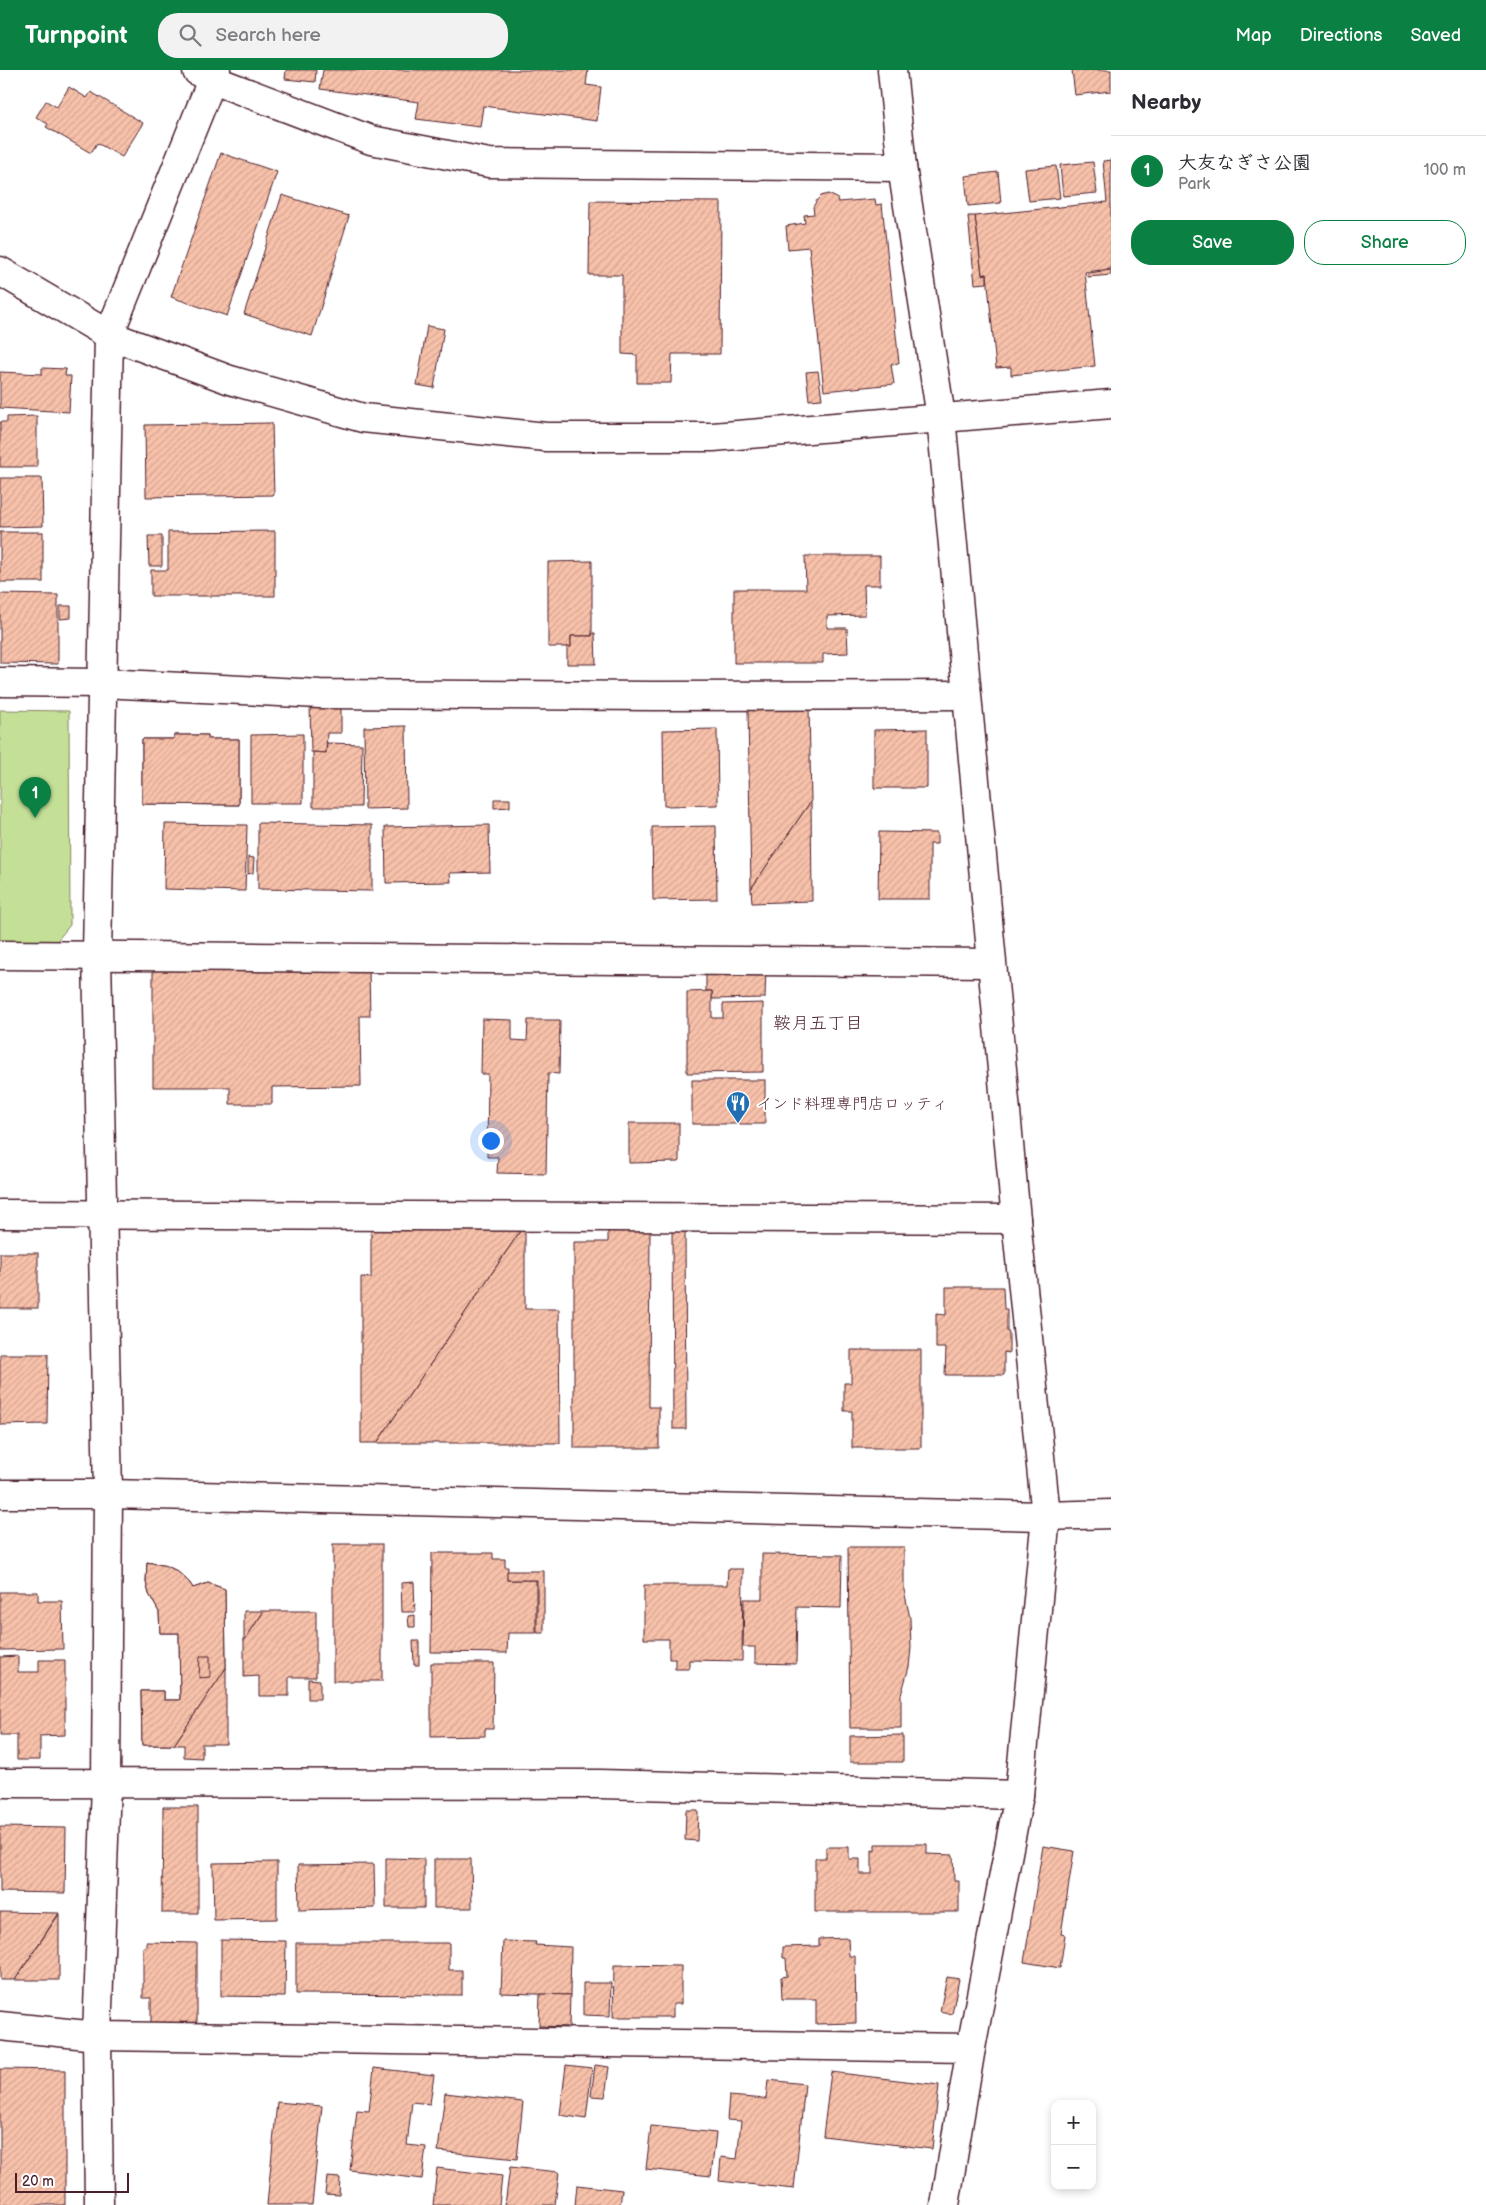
<!DOCTYPE html>
<html lang="en">
<head>
<meta charset="utf-8">
<style>
	:root { --surface:#fff; --page:#f2f2f3; --text:#2b2b33; --muted:#7c7c81; --line:#e1e1e2; --accent:#0b8043 }
	body { margin:0; font-family:"Balsamiq Sans","Klee One",sans-serif; background:var(--page); color:var(--text) }
	.controls { position:absolute; right:15px; bottom:15px; display:grid; overflow:hidden; border-radius:10px; box-shadow:0 2px 8px #0003 }
	.controls button { width:45px; height:45px; display:grid; place-items:center; padding:0; border:0; border-bottom:1px solid var(--line); background:var(--surface); color:var(--text); font:25px sans-serif }
	.scale { position:absolute; left:15px; bottom:12px; width:114px; box-sizing:border-box; padding-left:5px; border:2px solid #4a1f2b; border-top:0; font-size:14px; line-height:18px; white-space:nowrap; color:#4a1f2b; -webkit-text-stroke:4px #fff; paint-order:stroke }
	.you { position:absolute; left:490px; top:1070px; width:18px; height:18px; margin:-12px; border:4px solid #fff; border-radius:50%; background:#1a73e8; box-shadow:0 0 0 8px #1a73e833 }
	.badge { display:grid; place-items:center; width:32px; height:32px; border-radius:50%; background:var(--accent); color:#fff; font-size:16px; font-weight:700 }
	.pin { position:absolute; translate:-50% -41px; filter:drop-shadow(0 1px 2px #0008) }
	.pin::after { content:''; position:absolute; top:26px; width:18px; height:15px; background:inherit; clip-path:polygon(0 0,100% 0,50% 100%) }
	.list { margin:0; padding:0; list-style:none }
	h2 { display:flex; justify-content:space-between; align-items:center; height:65px; margin:0; padding:0 20px; font-size:21px }
	h2 small { font-size:16px; font-weight:400; color:var(--muted) }
	.list li { display:grid; grid-template-columns:32px 1fr auto; gap:15px; align-items:center; box-sizing:border-box; height:70px; padding:0 20px; border-top:1px solid var(--line) }
	.list b { display:block; font-size:19px; white-space:nowrap }
	.list p { margin:0; font-size:16px; white-space:nowrap; color:var(--muted) }
	.list em { font-size:16px; font-style:normal; color:var(--muted) }
	.actions { display:flex; gap:10px; padding:15px 20px }
	.actions a { flex:1; padding:11px 0; border:1px solid var(--accent); border-radius:20px; text-align:center; font-size:18px; color:var(--accent) }
	.actions .main { background:var(--accent); color:#fff }
	.icon { flex:none; width:28px; height:28px; fill:none; stroke:currentColor; stroke-width:2; stroke-linecap:round; stroke-linejoin:round }
	.map { position:relative; flex:none; width:1111px; height:2135px; overflow:hidden }
	header { display:flex; align-items:center; gap:30px; box-sizing:border-box; height:70px; padding:0 25px; background:var(--accent); color:#fff }
	header strong { font-size:24px }
	nav { display:flex; gap:28px; margin-inline-start:auto; font-size:18px }
	.search { width:350px; height:45px; background:var(--page); display:flex; align-items:center; gap:12px; box-sizing:border-box; padding:0 18px; border-radius:20px; color:var(--muted); font-size:19px }
	main { display:flex }
	aside { flex:1; background:var(--surface) }
	.map>svg:first-child { display:block }
</style>
</head>
<body>
<header>
<strong>Turnpoint</strong>
<div class="search"><svg class="icon" aria-label="search" viewBox="0 0 24 24"><circle cx="10" cy="10" r="6"/><path d="M15 15l6 6"/></svg>Search here</div>
<nav><a>Map</a><a>Directions</a><a>Saved</a></nav>
</header>
<main>
<div class="map">
<svg width="1111" height="2135" viewBox="0 0 1111 2135">
	<defs>
		<pattern id="building-hatch" width="6" height="6" patternUnits="userSpaceOnUse" patternTransform="scale(1.25)"><rect width="6" height="6" fill="#f7c1aa"/><path d="M-1 1l2-2M0 6l6-6M5 7l2-2" fill="none" stroke="#d5a592"/></pattern>
	</defs>
	<rect width="100%" height="100%" fill="#fff"/>
	<filter id="ink" filterUnits="userSpaceOnUse"><feTurbulence type="fractalNoise" baseFrequency=".02" numOctaves="2"/><feDisplacementMap in="SourceGraphic" scale="10" xChannelSelector="R" yChannelSelector="G"/><feConvolveMatrix kernelMatrix="1 2 1 2 8 2 1 2 1" color-interpolation-filters="sRGB"/></filter>
	<g filter="url(#ink)">
		<path fill="#c4e097" stroke="#878061" d="M 0,640 L 69,641 L 70,855 L 56,872 L 0,871 Z"/>
		<g fill="url(#building-hatch)" stroke="#4a1f2b" fill-rule="evenodd">
			<path d="M 286,0 L 316,0 L 315,12 L 285,9 Z"/>
			<path d="M 323,0 L 588,0 L 586,15 L 601,17 L 597,51 L 483,36 L 480,57 L 416,49 L 419,32 L 320,19 Z"/>
			<path d="M 1072,0 L 1111,0 L 1111,21 L 1075,25 Z"/>
			<path d="M 69,17 L 87,28 L 91,22 L 143,53 L 122,87 L 97,73 L 91,83 L 46,57 L 48,54 L 36,47 L 46,31 L 57,37 Z"/>
			<path d="M 221,83 L 277,102 L 227,246 L 171,227 Z"/>
			<path d="M 1111,90 L 1111,199 L 1085,202 L 1095,296 L 1011,305 L 1011,297 L 996,298 L 987,204 L 982,205 L 975,146 L 1107,132 L 1103,91 Z"/>
			<path d="M 1093,92 L 1097,123 L 1063,126 L 1060,95 Z"/>
			<path d="M 1056,96 L 1060,128 L 1029,131 L 1025,99 Z"/>
			<path d="M 998,102 L 1001,133 L 968,136 L 965,106 Z"/>
			<path d="M 828,124 L 837,128 L 838,132 L 875,129 L 876,135 L 882,134 L 899,293 L 891,294 L 894,314 L 824,321 L 809,177 L 788,179 L 786,156 L 805,153 L 804,145 L 814,144 L 813,137 L 817,130 L 821,126 Z"/>
			<path d="M 282,125 L 349,146 L 312,266 L 244,244 Z"/>
			<path d="M 590,131 L 721,132 L 720,284 L 672,284 L 671,313 L 637,313 L 637,285 L 622,284 L 622,205 L 589,205 Z"/>
			<path d="M 968,146 L 975,146 L 982,205 L 987,204 L 987,213 L 975,214 Z"/>
			<path d="M 1111,200 L 1111,205 L 1088,207 L 1088,203 Z"/>
			<path d="M 427,256 L 444,259 L 434,318 L 417,315 Z"/>
			<path d="M 42,298 L 66,299 L 65,306 L 71,306 L 69,342 L 0,338 L 0,302 L 42,304 Z"/>
			<path d="M 818,301 L 822,329 L 809,330 L 806,302 Z"/>
			<path d="M 37,346 L 37,397 L 0,397 L 0,352 L 7,352 L 7,347 Z"/>
			<path d="M 272,353 L 274,425 L 146,427 L 145,355 Z"/>
			<path d="M 0,408 L 42,408 L 43,456 L 0,457 Z"/>
			<path d="M 275,461 L 275,526 L 151,526 L 151,500 L 168,500 L 168,462 Z"/>
			<rect x="0" y="462" width="43" height="50"/>
			<path d="M 148,466 L 162,466 L 162,496 L 149,496 Z"/>
			<path d="M 805,486 L 880,486 L 880,515 L 864,515 L 865,545 L 827,546 L 827,558 L 847,558 L 848,583 L 823,584 L 823,593 L 734,593 L 734,519 L 806,519 Z"/>
			<path d="M 592,491 L 592,566 L 571,566 L 571,577 L 548,577 L 548,492 Z"/>
			<path d="M 0,524 L 58,525 L 58,594 L 0,593 Z"/>
			<path d="M 60,536 L 71,536 L 71,548 L 60,549 Z"/>
			<path d="M 593,563 L 595,563 L 596,594 L 567,594 L 567,577 L 571,577 L 571,566 L 592,566 Z"/>
			<path d="M 310,633 L 341,633 L 341,663 L 327,663 L 326,683 L 311,682 Z"/>
			<path d="M 809,639 L 811,731 L 751,819 L 748,640 Z"/>
			<path d="M 406,656 L 407,738 L 365,739 L 364,657 Z"/>
			<path d="M 717,659 L 718,735 L 664,736 L 663,660 Z"/>
			<path d="M 927,659 L 927,718 L 874,718 L 874,660 Z"/>
			<path d="M 303,664 L 303,733 L 251,733 L 251,665 Z"/>
			<path d="M 174,665 L 208,665 L 208,669 L 239,669 L 239,735 L 142,734 L 142,669 L 174,669 Z"/>
			<path d="M 174,665 L 208,665 L 208,669 L 239,669 L 239,735 L 142,734 L 142,669 L 174,669 Z"/>
			<path d="M 327,673 L 362,674 L 361,737 L 313,737 L 313,682 L 326,683 Z"/>
			<path d="M 494,729 L 510,729 L 510,737 L 494,738 Z"/>
			<path d="M 811,731 L 812,831 L 752,833 L 751,819 Z"/>
			<path d="M 258,753 L 372,755 L 372,821 L 258,819 Z"/>
			<path d="M 165,754 L 247,755 L 245,821 L 164,819 Z"/>
			<path d="M 489,755 L 490,802 L 450,803 L 451,812 L 386,813 L 385,757 Z"/>
			<path d="M 716,756 L 717,829 L 653,830 L 652,757 Z"/>
			<path d="M 879,762 L 937,763 L 937,774 L 930,774 L 930,829 L 878,829 Z"/>
			<path d="M 248,787 L 254,788 L 253,803 L 248,804 Z"/>
			<path d="M 153,896 L 369,900 L 370,946 L 360,946 L 361,1016 L 272,1017 L 272,1034 L 230,1034 L 230,1017 L 153,1017 Z"/>
			<path d="M 706,897 L 766,897 L 765,928 L 712,929 L 712,921 L 706,921 Z"/>
			<path d="M 712,921 L 712,948 L 723,948 L 723,934 L 763,933 L 763,1002 L 687,1003 L 687,922 Z"/>
			<path d="M 482,949 L 512,950 L 512,970 L 527,971 L 528,950 L 560,950 L 559,1004 L 548,1003 L 546,1104 L 497,1103 L 498,1087 L 487,1087 L 488,1004 L 481,1004 Z"/>
			<rect x="692" y="1010" width="73" height="44"/>
			<path d="M 629,1053 L 679,1053 L 679,1092 L 629,1093 Z"/>
			<path d="M 608,1156 L 650,1156 L 649,1337 L 659,1337 L 659,1378 L 574,1378 L 574,1172 L 608,1172 Z"/>
			<path d="M 672,1157 L 685,1157 L 686,1359 L 673,1359 Z"/>
			<path d="M 371,1160 L 521,1160 L 377,1373 L 361,1373 L 361,1207 L 371,1208 Z"/>
			<path d="M 521,1160 L 525,1160 L 525,1239 L 559,1239 L 560,1373 L 377,1373 Z"/>
			<rect x="0" y="1183" width="38" height="55"/>
			<path d="M 946,1217 L 1003,1217 L 1004,1239 L 1007,1239 L 1007,1262 L 1009,1262 L 1009,1283 L 1004,1282 L 1004,1305 L 945,1305 L 946,1278 L 936,1278 L 936,1244 L 946,1245 Z"/>
			<path d="M 851,1280 L 921,1280 L 921,1378 L 852,1378 L 852,1341 L 844,1341 L 844,1313 L 851,1313 Z"/>
			<path d="M 0,1284 L 48,1284 L 47,1354 L 0,1355 Z"/>
			<rect x="333" y="1474" width="49" height="137"/>
			<path d="M 848,1477 L 904,1477 L 904,1520 L 910,1548 L 911,1578 L 909,1597 L 901,1625 L 901,1658 L 850,1658 Z"/>
			<path d="M 432,1483 L 493,1483 L 493,1489 L 505,1489 L 505,1497 L 508,1497 L 507,1510 L 536,1510 L 536,1563 L 508,1563 L 507,1583 L 431,1582 Z"/>
			<path d="M 762,1484 L 842,1485 L 841,1538 L 797,1537 L 796,1594 L 755,1593 L 755,1577 L 743,1577 L 744,1529 L 762,1529 Z"/>
			<path d="M 147,1492 L 167,1496 L 177,1501 L 189,1512 L 193,1518 L 208,1513 L 225,1519 L 226,1598 L 174,1675 L 142,1675 L 141,1621 L 164,1621 L 164,1630 L 180,1630 L 179,1563 L 160,1563 L 159,1542 L 149,1524 L 146,1512 ZM 200,1586 L 210,1586 L 210,1607 L 199,1608 Z"/>
			<path d="M 147,1492 L 167,1496 L 177,1501 L 189,1512 L 193,1518 L 208,1513 L 225,1519 L 226,1598 L 174,1675 L 142,1675 L 141,1621 L 164,1621 L 164,1630 L 180,1630 L 179,1563 L 160,1563 L 159,1542 L 149,1524 L 146,1512 Z"/>
			<path d="M 728,1499 L 743,1499 L 742,1591 L 689,1590 L 689,1599 L 675,1599 L 675,1589 L 669,1589 L 669,1569 L 644,1569 L 644,1515 L 727,1515 Z"/>
			<path d="M 507,1501 L 544,1501 L 544,1563 L 537,1563 L 537,1510 L 507,1510 Z"/>
			<path d="M 414,1512 L 415,1542 L 402,1542 L 401,1513 Z"/>
			<path d="M 0,1522 L 38,1522 L 38,1531 L 62,1531 L 63,1579 L 0,1580 Z"/>
			<path d="M 244,1541 L 264,1541 L 244,1571 Z"/>
			<path d="M 264,1541 L 316,1541 L 316,1607 L 289,1607 L 289,1626 L 259,1626 L 259,1606 L 244,1607 L 244,1571 Z"/>
			<path d="M 415,1545 L 415,1557 L 409,1557 L 408,1546 Z"/>
			<path d="M 413,1571 L 419,1571 L 419,1595 L 414,1595 Z"/>
			<path d="M 18,1586 L 18,1602 L 39,1602 L 39,1590 L 65,1590 L 65,1665 L 40,1666 L 40,1690 L 17,1690 L 17,1665 L 0,1665 L 0,1587 Z"/>
			<path d="M 200,1586 L 210,1586 L 210,1607 L 199,1608 Z"/>
			<path d="M 431,1593 L 494,1593 L 493,1659 L 485,1659 L 485,1666 L 431,1667 Z"/>
			<path d="M 226,1598 L 226,1674 L 202,1674 L 202,1688 L 184,1687 L 184,1675 L 174,1675 Z"/>
			<path d="M 308,1609 L 320,1610 L 320,1629 L 308,1629 Z"/>
			<path d="M 903,1665 L 903,1692 L 850,1692 L 850,1666 Z"/>
			<path d="M 163,1737 L 198,1737 L 198,1843 L 162,1843 Z"/>
			<path d="M 686,1740 L 698,1740 L 697,1771 L 685,1770 Z"/>
			<path d="M 0,1757 L 66,1758 L 65,1823 L 0,1822 Z"/>
			<path d="M 875,1774 L 927,1774 L 927,1784 L 953,1785 L 954,1811 L 959,1811 L 959,1842 L 815,1842 L 815,1788 L 826,1788 L 826,1777 L 849,1777 L 849,1789 L 860,1789 L 860,1804 L 872,1804 L 872,1780 L 875,1781 Z"/>
			<path d="M 1043,1776 L 1074,1781 L 1061,1864 L 1065,1865 L 1060,1898 L 1024,1892 Z"/>
			<path d="M 386,1788 L 424,1789 L 424,1838 L 386,1838 Z"/>
			<path d="M 434,1789 L 471,1789 L 472,1838 L 434,1838 Z"/>
			<path d="M 277,1792 L 277,1849 L 214,1850 L 213,1793 Z"/>
			<path d="M 374,1794 L 375,1838 L 299,1840 L 298,1795 Z"/>
			<path d="M 0,1842 L 59,1843 L 15,1910 L 0,1910 Z"/>
			<path d="M 59,1844 L 59,1910 L 15,1910 Z"/>
			<path d="M 848,1868 L 849,1886 L 855,1886 L 856,1953 L 816,1954 L 816,1929 L 782,1929 L 781,1907 L 787,1906 L 786,1888 L 783,1888 L 783,1877 L 819,1876 L 819,1869 Z"/>
			<path d="M 221,1870 L 286,1871 L 285,1927 L 221,1926 Z"/>
			<path d="M 503,1871 L 536,1872 L 535,1875 L 571,1877 L 570,1925 L 501,1923 Z"/>
			<path d="M 146,1872 L 197,1873 L 197,1956 L 151,1956 L 151,1928 L 143,1928 L 143,1877 L 146,1877 Z"/>
			<path d="M 296,1873 L 449,1873 L 449,1900 L 462,1900 L 462,1925 L 296,1924 Z"/>
			<path d="M 614,1895 L 681,1896 L 681,1934 L 673,1934 L 673,1947 L 613,1947 Z"/>
			<path d="M 947,1907 L 959,1909 L 952,1944 L 940,1941 Z"/>
			<path d="M 583,1913 L 611,1913 L 610,1946 L 583,1945 Z"/>
			<path d="M 540,1924 L 570,1925 L 569,1957 L 539,1956 Z"/>
			<path d="M 566,1995 L 592,1998 L 586,2049 L 560,2045 Z"/>
			<path d="M 595,1995 L 609,1997 L 605,2027 L 591,2026 Z"/>
			<path d="M 374,1998 L 434,2005 L 430,2034 L 412,2032 L 407,2075 L 426,2077 L 422,2109 L 350,2100 L 357,2040 L 369,2041 Z"/>
			<path d="M 0,1999 L 65,2000 L 65,2135 L 0,2135 Z"/>
			<path d="M 831,2002 L 939,2015 L 932,2079 L 823,2066 Z"/>
			<path d="M 768,2010 L 805,2014 L 794,2119 L 719,2111 L 721,2087 L 737,2089 L 741,2051 L 727,2050 L 729,2026 L 766,2029 Z"/>
			<path d="M 445,2023 L 523,2032 L 517,2089 L 438,2081 Z"/>
			<path d="M 277,2032 L 322,2036 L 312,2135 L 267,2135 Z"/>
			<path d="M 651,2056 L 716,2063 L 711,2106 L 646,2099 Z"/>
			<path d="M 510,2097 L 559,2102 L 555,2135 L 505,2135 Z"/>
			<path d="M 437,2098 L 502,2106 L 499,2135 L 433,2135 Z"/>
			<path d="M 327,2107 L 340,2108 L 339,2125 L 325,2124 Z"/>
			<path d="M 577,2115 L 622,2120 L 620,2135 L 575,2135 Z"/>
		</g>
		<g fill="none" stroke-linecap="round" stroke-linejoin="round">
			<g stroke="#4a1f2b" stroke-width="31">
				<g id="street">
					<path d="M 892,0 L 902,97 L 941,347 L 1016,1149 L 1046,1446 L 1019,1725 L 971,1978 L 945,2135"/>
					<path d="M 197,1 L 211,9 L 371,70 L 489,93 L 902,97"/>
					<path d="M 0,201 L 109,265 L 230,310 L 363,348 L 546,367 L 713,367 L 1111,334"/>
					<path d="M 0,612 L 102,613 L 320,624 L 654,626 L 966,625"/>
					<path d="M 0,885 L 991,893"/>
					<path d="M 0,1144 L 1016,1149"/>
					<path d="M 0,1713 L 600,1714 L 1019,1725"/>
					<path d="M 0,1956 L 97,1966 L 971,1978"/>
					<path d="M 99,2135 L 97,1966 L 106,1713 L 108,1424 L 97,885 L 109,265 L 216,0"/>
				</g>
			</g>
			<g stroke="#4a1f2b" stroke-width="31">
				<path id="secondary" d="M 0,1424 L 108,1424 L 1046,1446 L 1111,1444"/>
			</g>
			<use href="#street" stroke="#fff" stroke-width="28"/>
			<use href="#secondary" stroke="#fff" stroke-width="28"/>
		</g>
	</g>
	<defs>
		<g id="restaurant-pin" transform="scale(1.25)"><path d="M0 17L-7.5 6A9.5 9.5 0 1 1 7.5 6Z" fill="#1f6fb2" stroke="#fff"/><path d="M-5-6h1v4h1v-4h1v4h1v-4h1v5L-1.5 .5V6h-2V.5L-5-1ZM5-6V6H3V1.5H1.5Q1.5-4 5-6Z" fill="#fff"/></g>
	</defs>
	<g fill-rule="evenodd">
		<use href="#restaurant-pin" x="738" y="1033"/>
	</g>
	<g text-anchor="middle" stroke-width="4" stroke-linejoin="round" paint-order="stroke">
		<g font-size="16" fill="#4a1f2b" stroke="#fff" text-anchor="start">
			<text x="756" y="1039">インド料理専門店ロッティ</text>
		</g>
		<g font-size="18" fill="#4a1f2b" stroke="#fff">
			<text x="818" y="959">鞍月五丁目</text>
		</g>
	</g>
</svg>
<div class="controls">
<button>+</button>
<button>−</button>
</div>
<div class="scale">20 m</div>
<div class="you"></div>
<div class="pin badge" style="left:35px;top:748px">1</div>
</div>
<aside>
<h2>Nearby<small></small></h2>
<ul class="list">
<li><span class="badge">1</span><div><b>大友なぎさ公園</b><p>Park</p></div><em>100 m</em></li>
</ul>
<div class="actions"><a class="main">Save</a><a>Share</a></div>
</aside>
</main>
</body>
</html>
